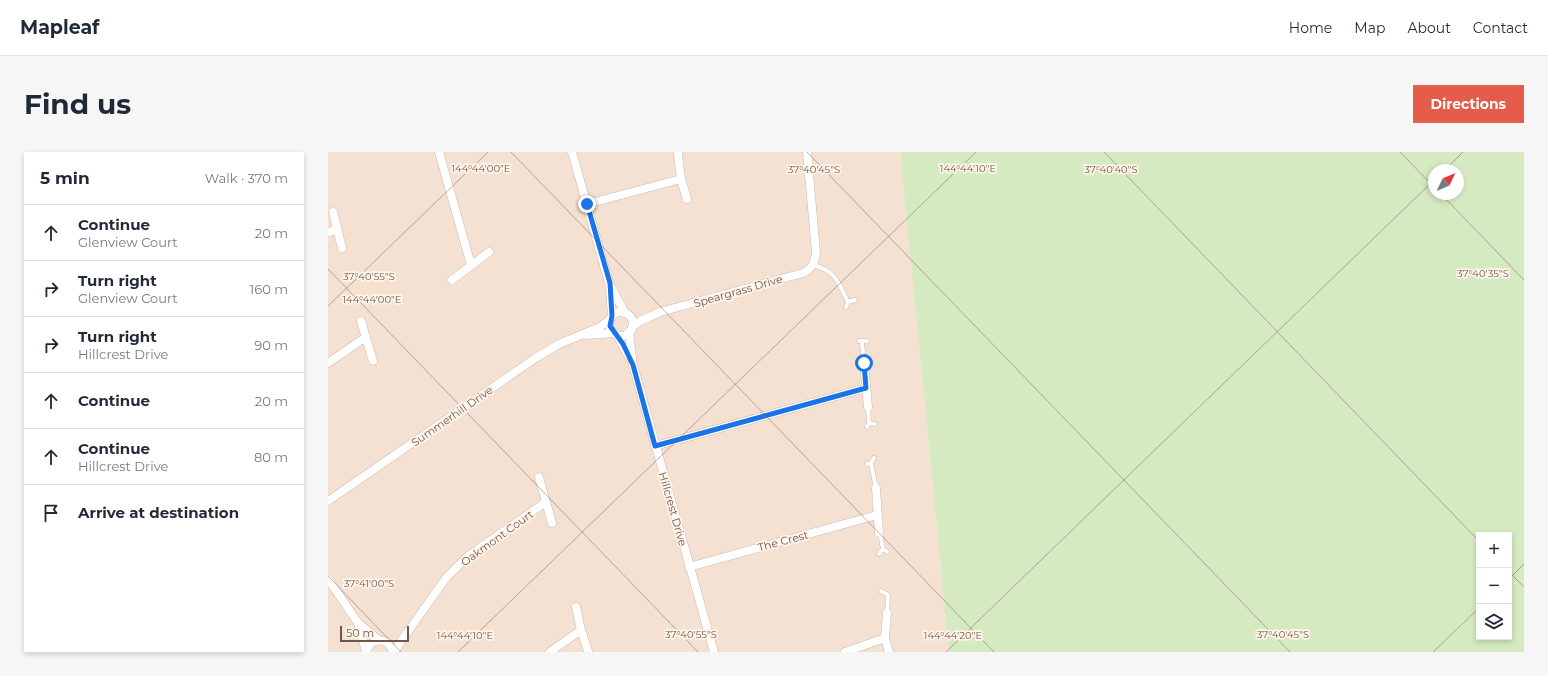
<!DOCTYPE html>
<html lang="en">
<head>
<meta charset="utf-8">
<style>
	:root { --surface:#fff; --page:#f6f6f7; --text:#1f2937; --muted:#747a83; --line:#e0e1e3; --accent:#e55c4a }
	body { margin:0; font-family:Montserrat,sans-serif; background:var(--page); color:var(--text) }
	.controls { position:absolute; right:12px; bottom:12px; display:grid; overflow:hidden; border-radius:0px; box-shadow:0 2px 6px #0003 }
	.controls button { width:36px; height:36px; display:grid; place-items:center; padding:0; border:0; border-bottom:1px solid var(--line); background:var(--surface); color:var(--text); font:20px sans-serif }
	.compass { position:absolute; left:1100px; top:12px; width:36px; height:36px; border-radius:50%; background:var(--surface); box-shadow:0 2px 6px #0003; rotate:46deg }
	.scale { position:absolute; left:12px; bottom:10px; width:69px; box-sizing:border-box; padding-left:4px; border:2px solid #74544a; border-top:0; font-size:11px; line-height:14px; white-space:nowrap; color:#74544a; -webkit-text-stroke:3px #fff5ea; paint-order:stroke }
	.stop { position:absolute; width:12px; height:12px; margin:-9px; border:3px solid #1a73e8; border-radius:50%; background:#fff }
	.stop.end { background:#1a73e8; border-color:#fff; box-shadow:0 1px 4px #0008 }
	.list { margin:0; padding:0; list-style:none }
	h2 { display:flex; justify-content:space-between; align-items:center; height:52px; margin:0; padding:0 16px; font-size:17px }
	h2 small { font-size:13px; font-weight:400; color:var(--muted) }
	.list li { display:grid; grid-template-columns:26px 1fr auto; gap:12px; align-items:center; box-sizing:border-box; height:56px; padding:0 16px; border-top:1px solid var(--line) }
	.list b { display:block; font-size:15px; white-space:nowrap }
	.list p { margin:0; font-size:13px; white-space:nowrap; color:var(--muted) }
	.list em { font-size:13px; font-style:normal; color:var(--muted) }
	.icon { flex:none; width:22px; height:22px; fill:none; stroke:currentColor; stroke-width:2; stroke-linecap:round; stroke-linejoin:round }
	.map { position:relative; flex:none; width:1196px; height:500px; overflow:hidden; border-radius:0px }
	header { display:flex; align-items:center; gap:24px; box-sizing:border-box; height:56px; padding:0 20px; background:var(--surface); border-bottom:1px solid var(--line) }
	header strong { font-size:19px }
	nav { display:flex; gap:22px; margin-inline-start:auto; font-size:14px }
	.intro { display:flex; align-items:center; justify-content:space-between; box-sizing:border-box; height:96px; padding:0 24px }
	h1 { margin:0; font-size:28px }
	.button { padding:10px 18px; border-radius:0px; background:var(--accent); color:#fff; font-size:14px; font-weight:700 }
	main { display:flex; gap:24px; padding:0 24px }
	aside { flex:1; background:var(--surface); border-radius:0px; box-shadow:0 2px 6px #0003 }
	.map>svg:first-child { display:block }
</style>
</head>
<body>
<header>
<strong>Mapleaf</strong>
<nav><a>Home</a><a>Map</a><a>About</a><a>Contact</a></nav>
</header>
<div class="intro"><h1>Find us</h1><a class="button">Directions</a></div>
<main>
<aside>
<h2>5 min<small>Walk · 370 m</small></h2>
<ul class="list">
<li><svg class="icon" aria-label="ahead" viewBox="0 0 24 24"><path d="M12 20V5M6 11l6-6 6 6"/></svg><div><b>Continue</b><p>Glenview Court</p></div><em>20 m</em></li>
<li><svg class="icon" aria-label="right" viewBox="0 0 24 24"><path d="M7 20v-9h11M14 6l5 5-5 5"/></svg><div><b>Turn right</b><p>Glenview Court</p></div><em>160 m</em></li>
<li><svg class="icon" aria-label="right" viewBox="0 0 24 24"><path d="M7 20v-9h11M14 6l5 5-5 5"/></svg><div><b>Turn right</b><p>Hillcrest Drive</p></div><em>90 m</em></li>
<li><svg class="icon" aria-label="ahead" viewBox="0 0 24 24"><path d="M12 20V5M6 11l6-6 6 6"/></svg><div><b>Continue</b></div><em>20 m</em></li>
<li><svg class="icon" aria-label="ahead" viewBox="0 0 24 24"><path d="M12 20V5M6 11l6-6 6 6"/></svg><div><b>Continue</b><p>Hillcrest Drive</p></div><em>80 m</em></li>
<li><svg class="icon" aria-label="arrive" viewBox="0 0 24 24"><path d="M6 21V4h12l-3 4 3 4H6"/></svg><div><b>Arrive at destination</b></div></li>
</ul>
</aside>
<div class="map">
<svg width="1196" height="500" viewBox="0 0 1196 500">
	<rect width="100%" height="100%" fill="#fcf0e4"/>
	<path fill="#f4e1d2" d="M 0,0 L 572,0 L 621,500 L 0,500 Z"/>
	<path fill="#d6eac2" fill-rule="evenodd" d="M 572,0 L 1196,0 L 1196,500 L 621,500 ZM 1106,18 L 1130,18 L 1130,42 L 1106,42 ZM 1151,383 L 1181,383 L 1181,485 L 1151,485 Z"/>
	<g fill="none" stroke-linecap="round" stroke-linejoin="round">
		<g stroke="#cfb9ad" stroke-width="5">
			<g id="service">
				<path d="M 485,113 C 508,119 510,130 520,150 L 518,155"/>
				<path d="M 520,150 L 527,148"/>
				<path d="M 531,189 L 539,189"/>
				<path d="M 534,190 L 536,211"/>
				<path d="M 540,255 L 541,271"/>
				<path d="M 539,275 L 541,271 L 547,272"/>
				<path d="M 543,311 L 548,336"/>
				<path d="M 539,312 L 543,311 L 546,306"/>
				<path d="M 552,381 L 555,397"/>
				<path d="M 551,402 L 555,397 L 559,400"/>
				<path d="M 553,439 L 560,443"/>
				<path d="M 559,461 L 560,444"/>
			</g>
		</g>
		<g stroke="#cfb9ad" stroke-width="9">
			<g id="minor">
				<path d="M 111,0 L 143,113"/>
				<path d="M 244,0 L 281,131 L 297,161"/>
				<path d="M 353,27 L 359,47"/>
				<path d="M 259,52 L 353,27 L 350,2"/>
				<path d="M 5,60 L 14,96"/>
				<path d="M 0,80 L 8,78"/>
				<path d="M 124,128 L 161,100"/>
				<path d="M 282,137 L 284,164"/>
				<circle cx="293" cy="172" r="12"/>
				<path d="M 33,169 L 45,209"/>
				<path d="M 304,175 L 312,169 L 332,160 L 475,121 C 484,117 487,110 488,100 L 479,0"/>
				<path d="M 301,180 L 305,213 L 386,500"/>
				<path d="M 259,183 L 286,181"/>
				<path d="M 289,183 L 300,203"/>
				<path d="M 0,211 L 38,185"/>
				<path d="M 536,211 L 540,255"/>
				<path d="M 327,294 L 538,236"/>
				<path d="M 548,336 L 551,381"/>
				<path d="M 0,349 L 209,205 L 231,192 L 272,175 L 282,167"/>
				<path d="M 218,350 L 224,371"/>
				<path d="M 361,415 L 549,363"/>
				<path d="M 0,427 L 30,471 L 51,488"/>
				<path d="M 30,471 L 38,499"/>
				<path d="M 253,478 L 260,499"/>
				<path d="M 557,486 L 561,500"/>
				<path d="M 38,500 C 41,490 49,486 59,490 L 66,500"/>
				<path d="M 67,500 L 71,492 L 118,426 L 140,404 L 218,350 L 211,325"/>
				<path d="M 222,500 L 253,478 L 248,455"/>
				<path d="M 517,500 L 557,486 L 559,461"/>
			</g>
		</g>
		<use href="#service" stroke="#fff" stroke-width="4"/>
		<use href="#minor" stroke="#fff" stroke-width="8"/>
	</g>
	<g fill="none" stroke-linecap="round" stroke-linejoin="round">
		<path stroke="#1a73e8" stroke-width="5" d="M 259,52 L 282,131 L 284,164 L 282,174 L 295,192 L 305,213 L 327,294 L 538,236 L 536,211"/>
	</g>
	<path fill="none" stroke="#74544a" stroke-width="1" stroke-opacity="0.45" d="M 183,0 L 666,500M 479,0 L 962,500M 776,0 L 1151,389M 1072,0 L 1106,35M 1117,18 L 1135,0M 1113,42 L 1196,128M 0,117 L 370,500M 0,154 L 160,0M 1181,420 L 1196,435M 0,424 L 73,500M 1181,427 L 1196,412M 130,500 L 648,0M 618,500 L 1106,28M 1105,500 L 1151,456"/>
	<g text-anchor="middle" stroke-width="3.5" stroke-linejoin="round" paint-order="stroke">
		<g font-size="11" fill="#74544a" stroke="#fff5ea">
			<text transform="translate(410 139) rotate(-16)" y="4">Speargrass Drive</text>
			<text transform="translate(124 264) rotate(-35)" y="4">Summerhill Drive</text>
			<text transform="translate(345 357) rotate(74)" y="4">Hillcrest Drive</text>
			<text transform="translate(169 386) rotate(-36)" y="4">Oakmont Court</text>
			<text transform="translate(455 389) rotate(-15)" y="4">The Crest</text>
		</g>
	</g>
	<g font-size="10" text-anchor="middle" fill="#74544a" stroke="#fff5ea" stroke-width="3.5" stroke-linejoin="round" paint-order="stroke">
		<text x="153" y="20">144°44'00"E</text>
		<text x="640" y="20">144°44'10"E</text>
		<text x="486" y="21">37°40'45"S</text>
		<text x="783" y="21">37°40'40"S</text>
		<text x="1155" y="125">37°40'35"S</text>
		<text x="41" y="128">37°40'55"S</text>
		<text x="44" y="151">144°44'00"E</text>
		<text x="41" y="435">37°41'00"S</text>
		<text x="363" y="486">37°40'55"S</text>
		<text x="955" y="486">37°40'45"S</text>
		<text x="137" y="487">144°44'10"E</text>
		<text x="625" y="487">144°44'20"E</text>
	</g>
</svg>
<div class="controls">
<button>+</button>
<button>−</button>
<button><svg class="icon" aria-label="layers" viewBox="0 0 24 24"><path d="M12 4l9 5-9 5-9-5zM3 14l9 5 9-5"/></svg></button>
</div>
<svg class="compass" viewBox="-18 -18 36 36"><path d="M0-13l5 13h-10z" fill="#e53935"/><path d="M0 13l5-13h-10z" fill="#747a83"/></svg>
<div class="scale">50 m</div>
<div class="stop" style="left:536px;top:211px"></div>
<div class="stop end" style="left:259px;top:52px"></div>
</div>
</main>
</body>
</html>
